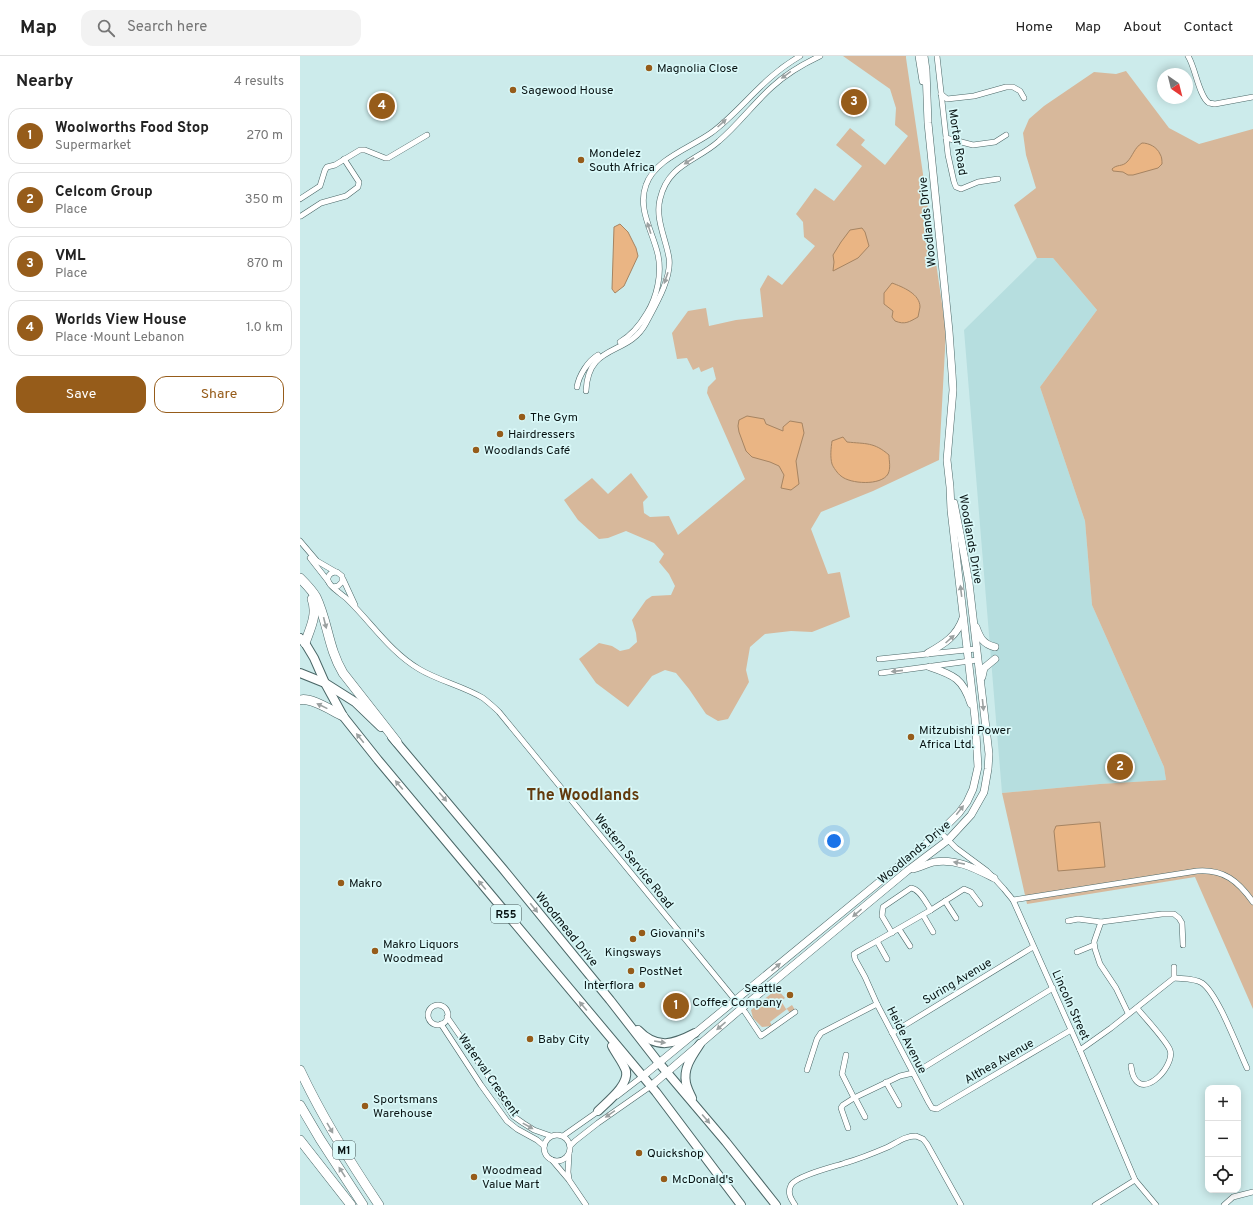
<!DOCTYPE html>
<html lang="en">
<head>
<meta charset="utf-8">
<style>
	:root { --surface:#fff; --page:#f2f2f2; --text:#222; --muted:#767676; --line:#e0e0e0; --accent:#965c1a }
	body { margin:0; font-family:Overpass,sans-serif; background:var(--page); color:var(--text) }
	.controls { position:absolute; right:12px; bottom:12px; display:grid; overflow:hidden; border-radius:8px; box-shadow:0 2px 10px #0003 }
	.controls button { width:36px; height:36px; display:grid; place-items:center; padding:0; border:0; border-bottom:1px solid var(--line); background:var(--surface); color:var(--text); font:20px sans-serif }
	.compass { position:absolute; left:857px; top:12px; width:36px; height:36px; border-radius:50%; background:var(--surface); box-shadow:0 2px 10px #0003; rotate:145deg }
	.you { position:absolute; left:534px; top:785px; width:14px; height:14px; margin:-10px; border:3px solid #fff; border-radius:50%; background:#1a73e8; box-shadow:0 0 0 6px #1a73e833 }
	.badge { display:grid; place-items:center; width:26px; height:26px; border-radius:50%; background:var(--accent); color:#fff; font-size:13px; font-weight:700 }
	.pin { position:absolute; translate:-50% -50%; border:2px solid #fff; box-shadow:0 1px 4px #0006 }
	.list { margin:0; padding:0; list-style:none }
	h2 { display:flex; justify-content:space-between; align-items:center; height:52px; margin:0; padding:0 16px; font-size:17px }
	h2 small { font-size:13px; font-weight:400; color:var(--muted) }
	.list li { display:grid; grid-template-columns:26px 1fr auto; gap:12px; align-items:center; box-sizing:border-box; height:56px; margin:0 8px 8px; padding:0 8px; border:1px solid var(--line); border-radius:12px }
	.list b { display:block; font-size:15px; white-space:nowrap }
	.list p { margin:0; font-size:13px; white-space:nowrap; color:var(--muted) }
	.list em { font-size:13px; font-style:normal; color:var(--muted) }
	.actions { display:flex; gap:8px; padding:12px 16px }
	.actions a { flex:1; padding:9px 0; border:1px solid var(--accent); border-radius:12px; text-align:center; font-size:14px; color:var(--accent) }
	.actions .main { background:var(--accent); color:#fff }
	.icon { flex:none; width:22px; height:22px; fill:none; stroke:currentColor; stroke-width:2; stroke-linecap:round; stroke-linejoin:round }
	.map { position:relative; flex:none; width:953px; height:1149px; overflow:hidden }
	header { display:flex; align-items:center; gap:24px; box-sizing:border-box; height:56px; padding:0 20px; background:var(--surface); border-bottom:1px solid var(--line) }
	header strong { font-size:19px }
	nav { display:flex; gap:22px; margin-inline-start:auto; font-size:14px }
	.search { width:280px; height:36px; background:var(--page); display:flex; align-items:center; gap:10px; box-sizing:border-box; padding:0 14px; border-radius:12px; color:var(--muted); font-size:15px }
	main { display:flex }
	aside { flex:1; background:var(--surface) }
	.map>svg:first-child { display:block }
</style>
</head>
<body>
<header>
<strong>Map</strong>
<div class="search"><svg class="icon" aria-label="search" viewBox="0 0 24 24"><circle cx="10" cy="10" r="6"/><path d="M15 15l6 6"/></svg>Search here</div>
<nav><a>Home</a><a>Map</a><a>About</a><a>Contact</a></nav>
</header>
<main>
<aside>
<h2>Nearby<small>4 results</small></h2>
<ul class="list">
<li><span class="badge">1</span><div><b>Woolworths Food Stop</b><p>Supermarket</p></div><em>270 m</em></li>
<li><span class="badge">2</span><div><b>Celcom Group</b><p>Place</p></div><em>350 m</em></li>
<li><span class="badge">3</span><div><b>VML</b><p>Place</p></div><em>870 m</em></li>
<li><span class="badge">4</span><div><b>Worlds View House</b><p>Place · Mount Lebanon</p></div><em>1.0 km</em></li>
</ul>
<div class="actions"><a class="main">Save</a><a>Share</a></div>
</aside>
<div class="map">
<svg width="953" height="1149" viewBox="0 0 953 1149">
	<rect width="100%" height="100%" fill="#ccebeb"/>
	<path fill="#b6dedf" d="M 737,202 L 753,202 L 797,254 L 740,331 L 785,465 L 792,549 L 864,711 L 866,724 L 800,728 L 702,737 L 664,274 Z"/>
	<g fill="#d7b89b">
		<path d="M 543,0 L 606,0 L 606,2 L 646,275 L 639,404 L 573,435 L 521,456 L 511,473 L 528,518 L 540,516 L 550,561 L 512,576 L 491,575 L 465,578 L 450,591 L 446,614 L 449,626 L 428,663 L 418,665 L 406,658 L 389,633 L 376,617 L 365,614 L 352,620 L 328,651 L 296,627 L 279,603 L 299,587 L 312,590 L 320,595 L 329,593 L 337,586 L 336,577 L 332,564 L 346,544 L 352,540 L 371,539 L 375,530 L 369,518 L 359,506 L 364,498 L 354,487 L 326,475 L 308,482 L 299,483 L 278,464 L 264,444 L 292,422 L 308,438 L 331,417 L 348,441 L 343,446 L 344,457 L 350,461 L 369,460 L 378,479 L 445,423 L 407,337 L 408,331 L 416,323 L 413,311 L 401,316 L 399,311 L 393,314 L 387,302 L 377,303 L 372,277 L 388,255 L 406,252 L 409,270 L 436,264 L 463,261 L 460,233 L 468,219 L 482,229 L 515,190 L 504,181 L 503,166 L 496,158 L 515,132 L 534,145 L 562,110 L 536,89 L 550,72 L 565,84 L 561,89 L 585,109 L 608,80 L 595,69 L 596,52 L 590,33 Z"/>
		<path d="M 826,15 L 869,72 L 899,88 L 953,73 L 953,953 L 895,821 L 727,848 L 702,737 L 800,728 L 866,724 L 864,711 L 792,549 L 785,465 L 740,331 L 797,254 L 753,202 L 737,202 L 714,149 L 736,132 L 726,99 L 723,77 L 729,63 L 744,50 L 794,16 L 816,18 Z"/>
		<path d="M 477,933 L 485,942 L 481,945 L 486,953 L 492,949 L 495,954 L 490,957 L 487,953 L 470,966 L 472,970 L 462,971 L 453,962 L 451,954 Z"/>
	</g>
	<g fill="#eab584" stroke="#a68462">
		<path d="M 842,87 C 849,87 857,91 860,98 C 862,101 862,105 862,108 L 858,112 L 833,119 L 828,119 L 823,116 L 813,115 L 812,113 C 817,108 822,111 827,106 C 833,100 834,92 842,87 Z"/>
		<path d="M 320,168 L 328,176 L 336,192 L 338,200 L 324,230 L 315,237 L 312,233 L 314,171 Z"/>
		<path d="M 562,172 L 565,176 L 569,190 L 558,202 L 533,215 L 534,206 L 533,199 L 541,186 L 550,174 Z"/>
		<path d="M 592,227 C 603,231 620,238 620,251 C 619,254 619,258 618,261 C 609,266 605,269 595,265 L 592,261 L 593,255 L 584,248 L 584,237 Z"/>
		<path d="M 447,360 L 464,363 L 466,368 L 483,375 L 483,371 L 490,365 L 502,367 L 504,377 L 496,405 L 499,428 L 491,434 L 481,432 L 484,419 L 479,410 L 470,406 L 452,401 L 446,395 L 439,376 L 438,370 L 439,364 Z"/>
		<path d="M 543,381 L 547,386 C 566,388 574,386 589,399 C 589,405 591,412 588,418 C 581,430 550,428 541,420 C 538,418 533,411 532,408 C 530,401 531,392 532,385 Z"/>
		<path d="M 800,766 L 805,811 L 758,815 L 754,775 L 756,770 Z"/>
	</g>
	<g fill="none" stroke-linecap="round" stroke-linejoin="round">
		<g stroke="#4b6767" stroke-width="6">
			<g id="minor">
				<path d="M 637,0 L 648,99 L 654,126 L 656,131 L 661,133 L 678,126 L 698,123"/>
				<path d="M 888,0 C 895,10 899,41 909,47 C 910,47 914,48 915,48 L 953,41"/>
				<path d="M 641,38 L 647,43 L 674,40 L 706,31 L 713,31 L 720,35 L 724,42"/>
				<path d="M 646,82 L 673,89 L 695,86 L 706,79"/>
				<path d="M 0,143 L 20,130 L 25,114 L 27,111 L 35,109 L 60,94 L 65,94 L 85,102 L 88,102 L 127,79"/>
				<path d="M 1,160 L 21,147 L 46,140 L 58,131 L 59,126 L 44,103"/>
				<path d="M 320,286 C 332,279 340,269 347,257 C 357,241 362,218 358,199 C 353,176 337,153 346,129 C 355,103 390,92 411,77 C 433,61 450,39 471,21 C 480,13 490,6 500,0"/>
				<path d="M 277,331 C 279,319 288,305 298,299"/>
				<path d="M 286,335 C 288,286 328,301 346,267 C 355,250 372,222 369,202 C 366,183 355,163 360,143 C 368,108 397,105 419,85 C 438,69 453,48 472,31 C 486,18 503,8 520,0"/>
				<path d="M 0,485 L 17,505 L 36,516"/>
				<path d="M 10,502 L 28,525"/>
				<path d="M 43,523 L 55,549"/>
				<path d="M 33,531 L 38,530 L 42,526 L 42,520 L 37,516 C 33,516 29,517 28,522 C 26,529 42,538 47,543 C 71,566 90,596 119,613 C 139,625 163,630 183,642 C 188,646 194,651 199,656 L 445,956 L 461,980 L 495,956"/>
				<path d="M 579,603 L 676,593"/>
				<path d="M 581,617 L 677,604"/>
				<path d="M 640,776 L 656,792 L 687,815 L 694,822 L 704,833 L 713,844 L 780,994 L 835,1124 L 856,1149"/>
				<path d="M 713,844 L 897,815 C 924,813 938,825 953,846"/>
				<path d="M 645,845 L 656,862"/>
				<path d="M 680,848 L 671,836 L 664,833 L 631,854 L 577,885 L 557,896 L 554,898 L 555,903 L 565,921 L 577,948 L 629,1047 L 632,1052 L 637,1053 L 771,974"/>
				<path d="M 623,859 L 633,876"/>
				<path d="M 768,865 L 778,863 L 801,866 L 862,858 L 874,858 L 879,862 L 882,867 L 883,889"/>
				<path d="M 801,866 L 794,886 L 795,893 L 800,908 L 816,932 L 828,957"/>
				<path d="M 599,873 L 610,890"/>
				<path d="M 592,877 L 582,860 L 583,851 L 611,832 C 620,833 626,847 631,854"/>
				<path d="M 577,885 L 587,903"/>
				<path d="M 777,896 L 794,889"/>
				<path d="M 874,922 C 883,923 894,922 902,927 C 918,938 938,993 947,1012"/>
				<circle cx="138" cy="959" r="10"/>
				<path d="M 147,961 L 190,1023 L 213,1060 L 223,1067 L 234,1074 L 251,1080"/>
				<path d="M 141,968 L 181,1029 L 207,1065 L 217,1073 L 237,1084 L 244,1090"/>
				<path d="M 592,977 L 733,891"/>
				<path d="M 780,994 L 811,972 L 874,922 L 874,911"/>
				<path d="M 546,999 L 542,1018 L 554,1042 L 600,1020 L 613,1017"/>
				<path d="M 831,1010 C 836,1052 876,1011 870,994 C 866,984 844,961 837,952"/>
				<path d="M 623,1012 L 753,932"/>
				<path d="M 507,1014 L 517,983 L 521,977 L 577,948"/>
				<path d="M 586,1026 L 599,1049"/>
				<path d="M 317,1040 L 343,1020"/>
				<path d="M 555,1042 L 565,1061"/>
				<path d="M 548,1072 L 541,1052 L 543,1049 L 554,1042"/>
				<circle cx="257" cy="1092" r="13"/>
				<path d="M 263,1080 L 300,1054"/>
				<path d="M 270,1090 L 275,1085 L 298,1067 L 351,1030"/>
				<path d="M 269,1098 L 268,1116 L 269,1123"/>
				<path d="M 252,1104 L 269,1124 L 286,1149"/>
				<path d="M 495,1149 C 491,1143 487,1137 491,1129 C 496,1120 533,1111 545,1107 C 559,1103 574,1097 588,1091 C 598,1086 605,1080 616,1080 L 623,1083 L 627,1088 L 661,1149"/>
				<path d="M 795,1149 L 835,1124"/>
				<path d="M 924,1149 L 933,1141 L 953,1136"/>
			</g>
		</g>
		<g stroke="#4b6767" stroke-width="8">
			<g id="secondary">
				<path d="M 619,0 L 623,25"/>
				<path d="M 676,571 C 680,582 683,588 695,591"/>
				<path d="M 628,597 C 644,588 657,580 663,562"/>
				<path d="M 630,611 C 654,619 663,623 671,648"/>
				<path d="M 682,621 L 684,612 L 695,603"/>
				<path d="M 613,813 C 620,811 627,808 634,806 C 656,802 676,813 694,822"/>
				<path d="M 343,1020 L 640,776 L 659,757 L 667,746 L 673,733 L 678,711 L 675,662 L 651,454 L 650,431 L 647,404 L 653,334 L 652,317 L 649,275 L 628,67 L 626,14 L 624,0"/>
				<path d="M 351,1030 L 442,952 L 607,815 L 648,784 L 671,759 L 684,736 L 688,713 L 689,698 L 669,527 L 661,482 L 654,447"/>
			</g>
		</g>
		<g stroke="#4b6767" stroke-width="10">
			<g id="primary">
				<path d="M 0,582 L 5,587 L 14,602 L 25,627 L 43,660 L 78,704 L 356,1036 L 441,1149"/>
				<path d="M 0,617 L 25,627 L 55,646 L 81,671"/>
				<path d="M 92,681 L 203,813 L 310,944 L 359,1007 L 426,1086 L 476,1149"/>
				<path d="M 338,974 C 357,994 374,988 395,977"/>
				<path d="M 392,1042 C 390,1038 387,1032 386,1027 C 383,1012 392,1000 400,988"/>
				<path d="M 298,1055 C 308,1045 329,1029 326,1015 C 323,1006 316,998 312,990"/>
			</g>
		</g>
		<g stroke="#4b6767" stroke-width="10">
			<g id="motorway">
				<path d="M 0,522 C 6,528 12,534 16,541 C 28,566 28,592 43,617 L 97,686"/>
				<path d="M 5,587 C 10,573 18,558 12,543"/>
				<path d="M 0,644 C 11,641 32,655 43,660"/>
				<path d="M 0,1014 C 22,1061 50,1106 79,1149"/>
				<path d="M 0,1049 L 20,1083 L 63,1149"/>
				<path d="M 0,1084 L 51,1149"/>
			</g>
		</g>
		<use href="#minor" stroke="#fff" stroke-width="5"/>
		<use href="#secondary" stroke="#fff" stroke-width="7"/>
		<use href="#primary" stroke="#fff" stroke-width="8"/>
		<use href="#motorway" stroke="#fff" stroke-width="9"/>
	</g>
	<defs><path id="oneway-solid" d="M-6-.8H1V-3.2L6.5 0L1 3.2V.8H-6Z"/></defs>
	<g fill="#9ca1a1">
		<use href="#oneway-solid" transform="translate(486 19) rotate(144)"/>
		<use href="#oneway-solid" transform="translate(422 67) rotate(-42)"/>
		<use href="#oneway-solid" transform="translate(389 105) rotate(147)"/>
		<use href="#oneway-solid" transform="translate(349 172) rotate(-108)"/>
		<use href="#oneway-solid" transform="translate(366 222) rotate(109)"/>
		<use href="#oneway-solid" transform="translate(661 535) rotate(-97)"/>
		<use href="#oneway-solid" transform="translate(25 567) rotate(76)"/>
		<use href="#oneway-solid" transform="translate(650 583) rotate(-42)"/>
		<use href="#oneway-solid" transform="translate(597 615) rotate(174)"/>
		<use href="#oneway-solid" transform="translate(683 649) rotate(84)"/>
		<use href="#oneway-solid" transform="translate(22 650) rotate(-154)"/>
		<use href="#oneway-solid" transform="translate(60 682) rotate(-129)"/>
		<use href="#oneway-solid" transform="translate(99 729) rotate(-130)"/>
		<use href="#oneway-solid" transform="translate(143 741) rotate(50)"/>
		<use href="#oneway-solid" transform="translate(660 754) rotate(-52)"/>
		<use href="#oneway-solid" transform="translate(659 807) rotate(-169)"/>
		<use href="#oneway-solid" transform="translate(182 829) rotate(-130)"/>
		<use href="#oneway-solid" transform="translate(234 852) rotate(51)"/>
		<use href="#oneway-solid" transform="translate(557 857) rotate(140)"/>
		<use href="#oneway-solid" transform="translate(476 911) rotate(-40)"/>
		<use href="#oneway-solid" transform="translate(283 950) rotate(-130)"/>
		<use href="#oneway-solid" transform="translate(421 970) rotate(139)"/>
		<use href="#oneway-solid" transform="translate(360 986) rotate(9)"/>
		<use href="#oneway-solid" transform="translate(310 1058) rotate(145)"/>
		<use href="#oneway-solid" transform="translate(406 1063) rotate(49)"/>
		<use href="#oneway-solid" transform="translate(228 1070) rotate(29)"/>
		<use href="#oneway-solid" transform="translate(30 1072) rotate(60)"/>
		<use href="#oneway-solid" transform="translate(42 1116) rotate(-123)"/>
	</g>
	<g fill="#965c1a" stroke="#d9f8f8" stroke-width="1.5">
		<circle cx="349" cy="12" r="4"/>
		<circle cx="213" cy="34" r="4"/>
		<circle cx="281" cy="104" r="4"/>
		<circle cx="222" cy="361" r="4"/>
		<circle cx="200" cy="378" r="4"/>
		<circle cx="176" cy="394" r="4"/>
		<circle cx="611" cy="681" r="4"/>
		<circle cx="41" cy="827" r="4"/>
		<circle cx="342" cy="877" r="4"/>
		<circle cx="333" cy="883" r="4"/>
		<circle cx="75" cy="895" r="4"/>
		<circle cx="331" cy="915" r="4"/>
		<circle cx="342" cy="929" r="4"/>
		<circle cx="490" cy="939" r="4"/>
		<circle cx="230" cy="983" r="4"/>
		<circle cx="65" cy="1050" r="4"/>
		<circle cx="339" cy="1097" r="4"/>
		<circle cx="174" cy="1121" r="4"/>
		<circle cx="364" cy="1123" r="4"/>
	</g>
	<g text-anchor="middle" stroke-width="3.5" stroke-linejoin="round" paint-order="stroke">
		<g fill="#d9f8f8" stroke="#475858" stroke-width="1">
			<rect x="191" y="849" width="30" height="18" rx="3"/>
			<rect x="33" y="1085" width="22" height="18" rx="3"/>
		</g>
		<g font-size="11" font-weight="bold" fill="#081313">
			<text x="206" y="862">R55</text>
			<text x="44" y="1098">M1</text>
		</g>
		<g font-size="12" fill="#081313" stroke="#d9f8f8" text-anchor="start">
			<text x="357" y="16">Magnolia Close</text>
			<text x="221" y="38">Sagewood House</text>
			<text x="289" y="101">Mondelez<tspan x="289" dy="14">South Africa</tspan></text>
			<text x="230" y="365">The Gym</text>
			<text x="208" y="382">Hairdressers</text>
			<text x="184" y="398">Woodlands Café</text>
			<text x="619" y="678">Mitzubishi Power<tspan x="619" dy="14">Africa Ltd.</tspan></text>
			<text x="49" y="831">Makro</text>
			<text x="350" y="881">Giovanni's</text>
			<text x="83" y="892">Makro Liquors<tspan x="83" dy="14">Woodmead</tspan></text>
			<text x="333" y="900" text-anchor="middle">Kingsways</text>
			<text x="339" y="919">PostNet</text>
			<text x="334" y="933" text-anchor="end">Interflora</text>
			<text x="482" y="936" text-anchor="end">Seattle<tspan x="482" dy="14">Coffee Company</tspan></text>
			<text x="238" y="987">Baby City</text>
			<text x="73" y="1047">Sportsmans<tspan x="73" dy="14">Warehouse</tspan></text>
			<text x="347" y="1101">Quickshop</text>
			<text x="182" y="1118">Woodmead<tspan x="182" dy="14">Value Mart</tspan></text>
			<text x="372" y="1127">McDonald's</text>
		</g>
		<g font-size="12" fill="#081313" stroke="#d9f8f8">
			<text transform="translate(658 86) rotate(81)" y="4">Mortar Road</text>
			<text transform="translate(627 166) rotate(-96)" y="4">Woodlands Drive</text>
			<text transform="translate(671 483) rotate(80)" y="4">Woodlands Drive</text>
			<text transform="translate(614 796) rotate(-40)" y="4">Woodlands Drive</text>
			<text transform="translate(334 805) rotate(51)" y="4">Western Service Road</text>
			<text transform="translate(267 873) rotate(51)" y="4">Woodmead Drive</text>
			<text transform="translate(657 925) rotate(-31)" y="4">Suring Avenue</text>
			<text transform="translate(771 949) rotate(66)" y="4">Lincoln Street</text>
			<text transform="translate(607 984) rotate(63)" y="4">Heide Avenue</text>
			<text transform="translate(699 1005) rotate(-30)" y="4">Althea Avenue</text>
			<text transform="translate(189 1019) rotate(55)" y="4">Waterval Crescent</text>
		</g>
		<g font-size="16" font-weight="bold" fill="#623a0c" stroke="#d9f8f8">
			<text x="283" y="744">The Woodlands</text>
		</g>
	</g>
</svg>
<div class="controls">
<button>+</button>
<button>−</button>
<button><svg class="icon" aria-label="locate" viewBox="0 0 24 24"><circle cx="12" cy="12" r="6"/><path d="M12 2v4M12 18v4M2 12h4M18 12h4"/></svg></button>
</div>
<svg class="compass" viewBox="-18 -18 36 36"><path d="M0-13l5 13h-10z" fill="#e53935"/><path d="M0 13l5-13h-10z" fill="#767676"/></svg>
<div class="you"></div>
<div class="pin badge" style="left:376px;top:950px">1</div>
<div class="pin badge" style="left:820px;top:711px">2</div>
<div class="pin badge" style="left:554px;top:46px">3</div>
<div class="pin badge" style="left:82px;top:50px">4</div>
</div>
</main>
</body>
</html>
